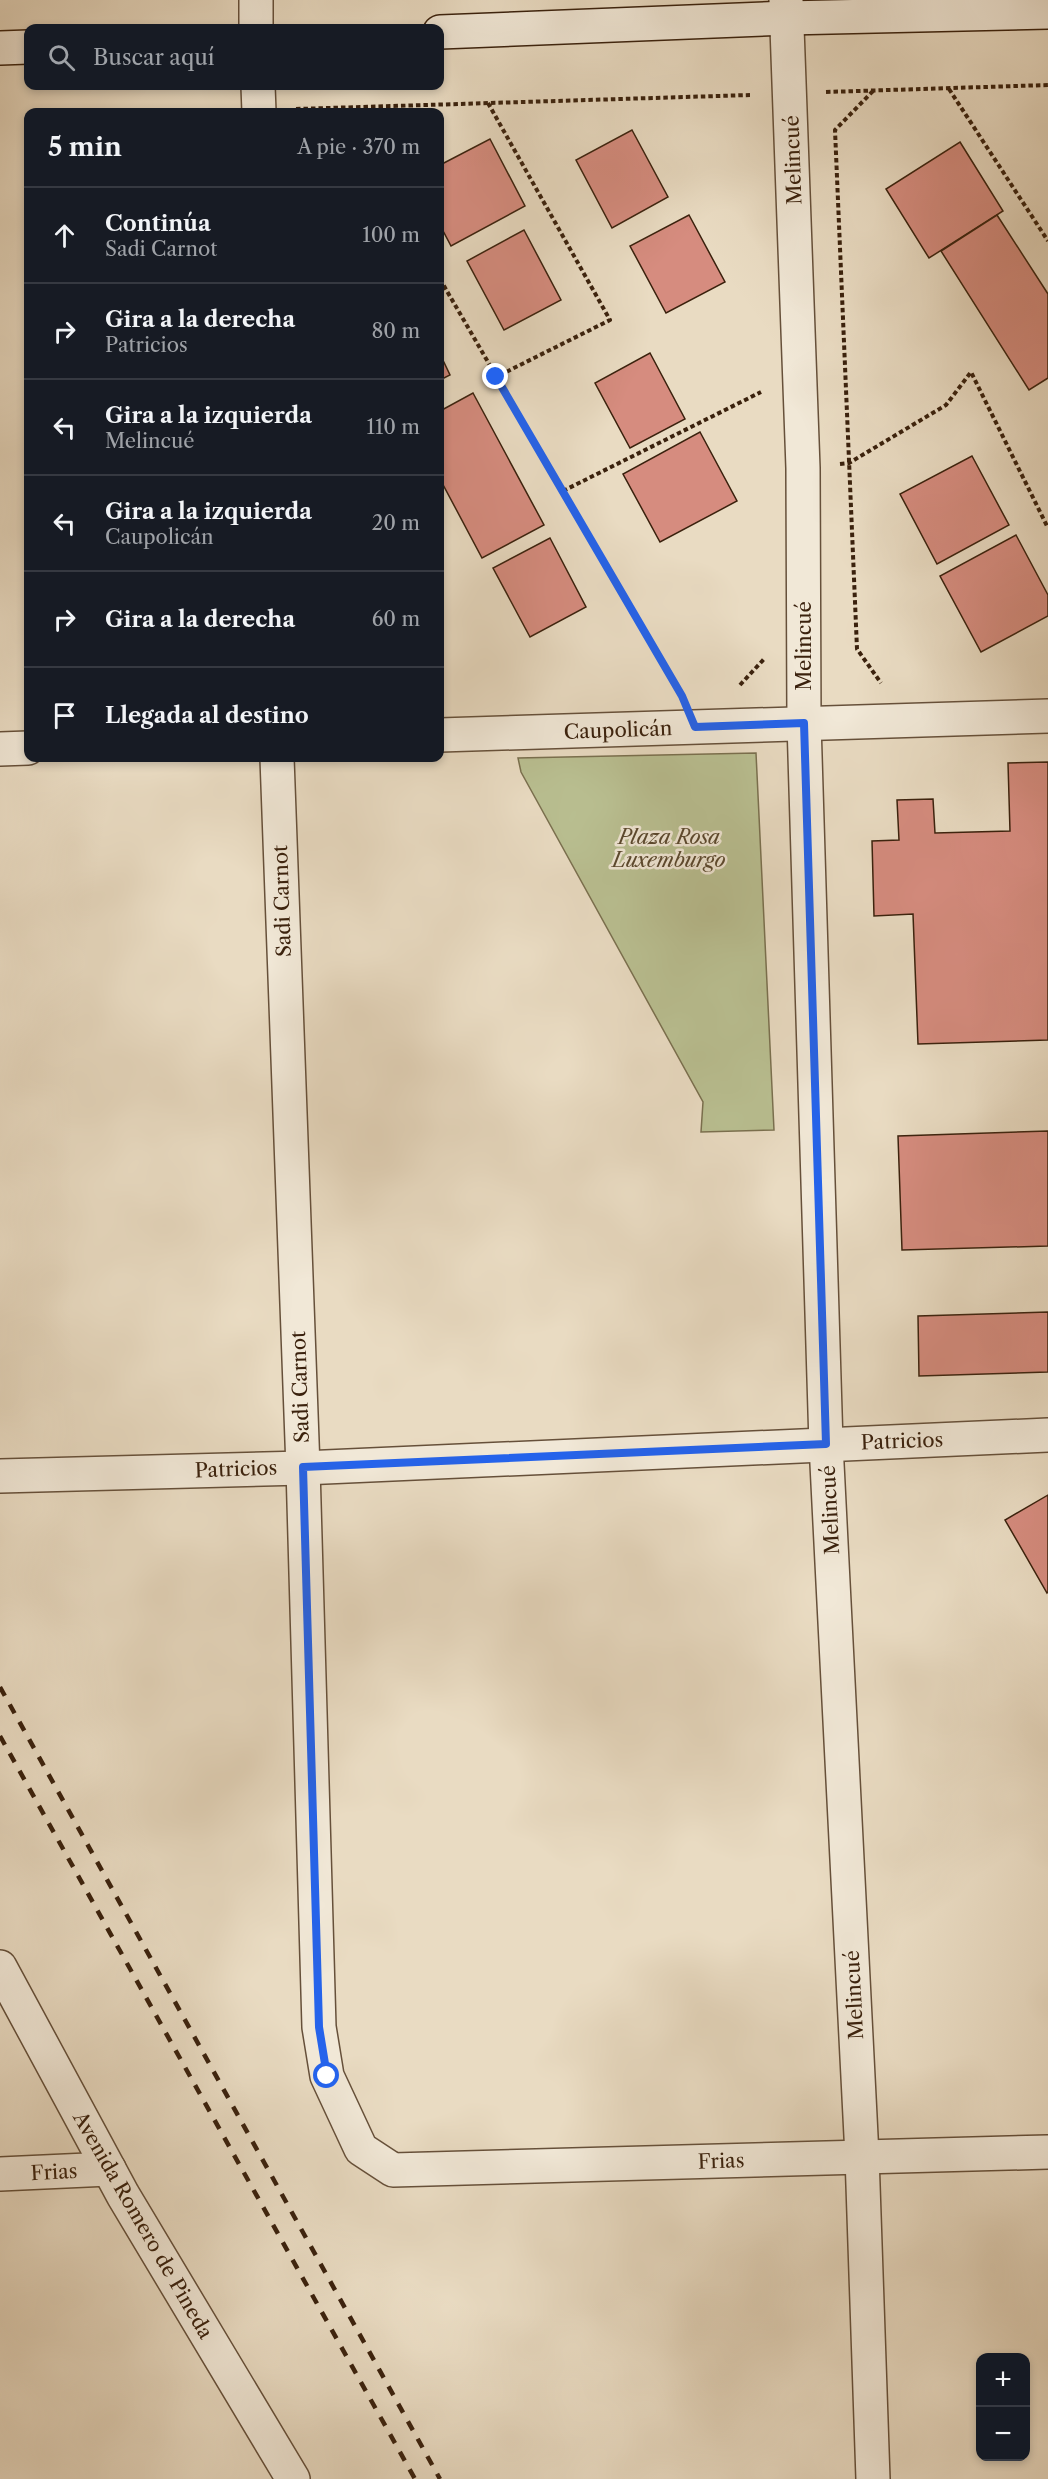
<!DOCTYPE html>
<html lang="es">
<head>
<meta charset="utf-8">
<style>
	:root { --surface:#171b24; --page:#242831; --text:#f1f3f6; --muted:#9ea1a6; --line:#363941 }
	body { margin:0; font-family:"Libre Caslon Text",serif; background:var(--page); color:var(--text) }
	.controls { position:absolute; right:18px; bottom:18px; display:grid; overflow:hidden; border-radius:12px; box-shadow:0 3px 9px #0003 }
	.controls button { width:54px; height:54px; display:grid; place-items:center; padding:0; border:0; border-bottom:2px solid var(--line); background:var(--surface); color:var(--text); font:30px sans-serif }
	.stop { position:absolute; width:18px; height:18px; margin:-14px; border:4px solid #2563eb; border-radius:50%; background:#fff }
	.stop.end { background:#2563eb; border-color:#fff; box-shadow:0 2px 6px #0008 }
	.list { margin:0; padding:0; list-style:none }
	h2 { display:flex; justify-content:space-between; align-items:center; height:78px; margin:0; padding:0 24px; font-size:26px }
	h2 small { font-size:20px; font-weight:400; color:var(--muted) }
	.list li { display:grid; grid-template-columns:39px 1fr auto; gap:18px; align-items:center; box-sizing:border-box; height:96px; padding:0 24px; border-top:2px solid var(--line) }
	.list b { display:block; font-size:22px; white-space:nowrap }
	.list p { margin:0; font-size:20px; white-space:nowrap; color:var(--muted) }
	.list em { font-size:20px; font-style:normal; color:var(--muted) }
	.icon { flex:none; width:33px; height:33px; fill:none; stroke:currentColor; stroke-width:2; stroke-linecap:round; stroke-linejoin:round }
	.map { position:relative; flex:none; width:1048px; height:2479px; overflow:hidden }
	.search { position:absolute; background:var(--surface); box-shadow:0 3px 9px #0003; left:24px; top:24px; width:420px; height:66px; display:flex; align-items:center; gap:15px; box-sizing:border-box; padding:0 21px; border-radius:12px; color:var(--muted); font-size:22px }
	.panel { position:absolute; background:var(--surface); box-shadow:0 3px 9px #0003; left:24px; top:108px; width:420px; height:654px; border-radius:12px }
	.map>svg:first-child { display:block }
</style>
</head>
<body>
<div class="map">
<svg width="1048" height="2479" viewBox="0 0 1048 2479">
	<rect width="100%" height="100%" fill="#e9dbc2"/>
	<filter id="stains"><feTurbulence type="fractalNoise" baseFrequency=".00333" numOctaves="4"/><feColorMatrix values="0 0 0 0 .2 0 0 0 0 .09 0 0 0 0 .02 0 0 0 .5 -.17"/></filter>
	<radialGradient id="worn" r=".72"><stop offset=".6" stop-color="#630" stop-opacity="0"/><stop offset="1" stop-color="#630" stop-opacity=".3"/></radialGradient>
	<path fill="#b9bf91" stroke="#7a704f" stroke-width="1.5" d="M 756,753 L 774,1130 L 701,1132 L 703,1102 L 521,772 L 518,758 Z"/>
	<g fill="#d68c7f" stroke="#3a210d" stroke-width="1.5">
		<path d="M 632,130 L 668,197 L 612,228 L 576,160 Z"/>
		<path d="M 490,139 L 525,206 L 451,246 L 440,225 L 440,165 Z"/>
		<path d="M 960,142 L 1003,211 L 929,258 L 886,189 Z"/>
		<path d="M 689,215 L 725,282 L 666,313 L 630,246 Z"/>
		<path d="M 997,215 L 1048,294 L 1048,378 L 1029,390 L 941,251 Z"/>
		<path d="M 524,230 L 561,300 L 504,330 L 467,261 Z"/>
		<path d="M 650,353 L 685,419 L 630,448 L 595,383 Z"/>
		<path d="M 440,354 L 450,375 L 440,380 Z"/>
		<path d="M 473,393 L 544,525 L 482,558 L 440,479 L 440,411 Z"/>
		<path d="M 700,432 L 737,501 L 660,542 L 623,474 Z"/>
		<path d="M 972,456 L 1009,525 L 937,564 L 900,494 Z"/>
		<path d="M 1016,535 L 1048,595 L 1048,616 L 981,652 L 940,576 Z"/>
		<path d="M 550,538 L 586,607 L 530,637 L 493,568 Z"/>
		<path d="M 1048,762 L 1048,1040 L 918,1044 L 913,914 L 874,916 L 872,841 L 899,840 L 897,800 L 933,799 L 935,833 L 1010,831 L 1008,763 Z"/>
		<path d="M 1048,1131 L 1048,1246 L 902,1250 L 898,1136 Z"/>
		<path d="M 1048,1312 L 1048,1372 L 919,1376 L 918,1316 Z"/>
		<path d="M 1048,1495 L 1048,1592 L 1047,1593 L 1005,1520 Z"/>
	</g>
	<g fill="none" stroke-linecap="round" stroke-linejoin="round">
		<g stroke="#66503a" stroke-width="36">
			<g id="minor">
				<path d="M 256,0 L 256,28"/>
				<path d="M 786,0 L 803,468 L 804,723 L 826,1444 L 862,2156 L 873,2479"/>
				<path d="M 258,86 L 259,112"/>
				<path d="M 440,735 L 1048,716"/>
				<path d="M 0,749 L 28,748"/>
				<path d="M 277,758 L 303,1468 L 319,2027 L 327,2076 L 361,2149 L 393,2170 L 1048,2152"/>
				<path d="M 0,1476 L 303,1468 L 1048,1435"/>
				<path d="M 0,1967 L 123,2195 L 293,2479"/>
				<path d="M 0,2174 L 109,2169"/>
			</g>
		</g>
		<g stroke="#3a210d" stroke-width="36">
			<g id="secondary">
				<path d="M 440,32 L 787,18 L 1048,12"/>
				<path d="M 0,48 L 28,47"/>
			</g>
		</g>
		<g stroke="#3a210d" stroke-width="4" stroke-dasharray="4.5 3" stroke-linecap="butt">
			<path d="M 949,89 L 1048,241"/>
			<path d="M 873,91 L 835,130 L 857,649 L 881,683"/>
			<path d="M 826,92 L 1048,85"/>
			<path d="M 488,103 L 610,320 L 496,377"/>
			<path d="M 296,109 L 750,95"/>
			<path d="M 440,279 L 677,689"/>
			<path d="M 840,464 L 849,463 L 946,405 L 971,372 L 1048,528"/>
			<path d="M 563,491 L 761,392"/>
			<path d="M 740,685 L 765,658"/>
		</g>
		<use href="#minor" stroke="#f1e8d7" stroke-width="33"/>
		<use href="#secondary" stroke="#f1e8d7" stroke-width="33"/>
		<g stroke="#3a210d" stroke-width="4.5" stroke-dasharray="10 10" stroke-linecap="butt">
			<path d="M 0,1687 L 440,2479"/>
			<path d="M 0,1736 L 415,2479"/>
		</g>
	</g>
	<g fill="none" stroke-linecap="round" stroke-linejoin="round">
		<path stroke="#2563eb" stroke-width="8" d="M 327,2076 L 319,2027 L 303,1467 L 826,1444 L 804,723 L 695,727 L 682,696 L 496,377"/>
	</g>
	<g text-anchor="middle" stroke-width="5" stroke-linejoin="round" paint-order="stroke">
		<g font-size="20" fill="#3a210d" stroke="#f1e8d7">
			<text transform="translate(793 160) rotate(-92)" y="7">Melincué</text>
			<text transform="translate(804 646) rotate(-90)" y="7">Melincué</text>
			<text transform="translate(618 730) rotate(-2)" y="7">Caupolicán</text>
			<text transform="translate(282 901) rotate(-92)" y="7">Sadi Carnot</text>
			<text transform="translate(300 1387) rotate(-92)" y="7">Sadi Carnot</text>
			<text transform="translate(902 1441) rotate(-2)" y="7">Patricios</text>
			<text transform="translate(236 1469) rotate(-2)" y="7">Patricios</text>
			<text transform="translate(830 1510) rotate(-93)" y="7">Melincué</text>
			<text transform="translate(854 1995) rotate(-93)" y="7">Melincué</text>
			<text transform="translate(721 2161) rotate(-2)" y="7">Frias</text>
			<text transform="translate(54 2172) rotate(-3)" y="7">Frias</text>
			<text transform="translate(143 2225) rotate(60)" y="7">Avenida Romero de Pineda</text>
		</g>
		<g font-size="20" font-style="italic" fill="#5a482e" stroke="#f1e8d7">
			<text x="669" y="844">Plaza Rosa<tspan x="669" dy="23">Luxemburgo</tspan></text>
		</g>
	</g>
	<rect width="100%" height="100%" filter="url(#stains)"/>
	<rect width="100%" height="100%" fill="url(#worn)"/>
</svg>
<div class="controls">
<button>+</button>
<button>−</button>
</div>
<div class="stop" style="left:327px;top:2076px"></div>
<div class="stop end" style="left:496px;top:377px"></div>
<div class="search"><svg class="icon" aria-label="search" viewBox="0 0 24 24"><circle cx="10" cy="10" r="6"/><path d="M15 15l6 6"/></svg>Buscar aquí</div>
<section class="panel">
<h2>5 min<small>A pie · 370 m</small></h2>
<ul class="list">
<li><svg class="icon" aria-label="ahead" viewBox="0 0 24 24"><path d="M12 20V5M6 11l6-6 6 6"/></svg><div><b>Continúa</b><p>Sadi Carnot</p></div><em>100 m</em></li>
<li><svg class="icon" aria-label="right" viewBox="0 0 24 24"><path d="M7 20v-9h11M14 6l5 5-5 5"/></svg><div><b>Gira a la derecha</b><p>Patricios</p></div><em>80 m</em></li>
<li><svg class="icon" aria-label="left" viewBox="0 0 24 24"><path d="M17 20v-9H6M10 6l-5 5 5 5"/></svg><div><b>Gira a la izquierda</b><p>Melincué</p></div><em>110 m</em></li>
<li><svg class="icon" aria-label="left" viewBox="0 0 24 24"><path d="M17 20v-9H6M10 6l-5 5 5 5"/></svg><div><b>Gira a la izquierda</b><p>Caupolicán</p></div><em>20 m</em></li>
<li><svg class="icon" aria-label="right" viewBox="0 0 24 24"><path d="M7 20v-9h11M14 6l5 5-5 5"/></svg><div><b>Gira a la derecha</b></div><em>60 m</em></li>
<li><svg class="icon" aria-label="arrive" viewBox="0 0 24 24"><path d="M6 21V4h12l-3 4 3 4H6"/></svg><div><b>Llegada al destino</b></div></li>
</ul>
</section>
</div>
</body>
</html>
